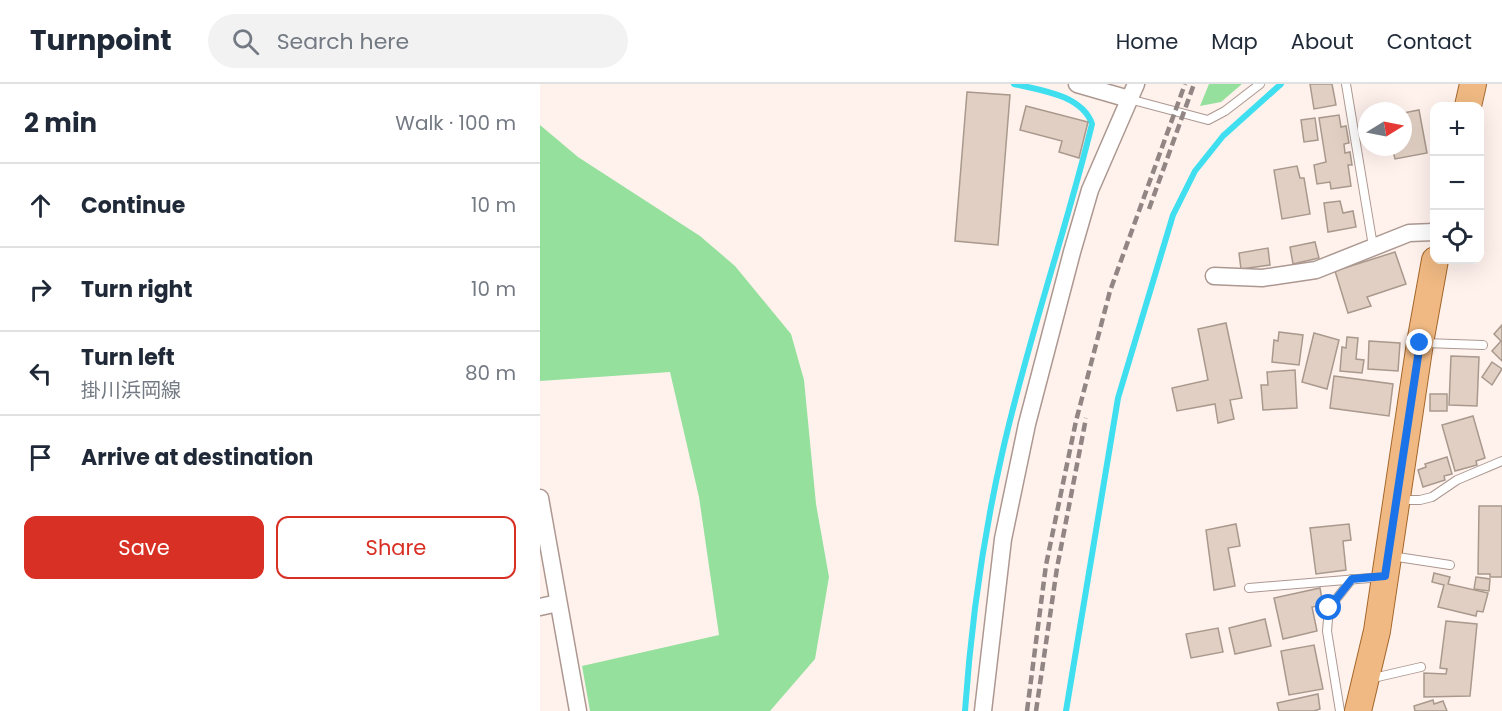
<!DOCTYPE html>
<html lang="en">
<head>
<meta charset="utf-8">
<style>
	:root { --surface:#fff; --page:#f2f2f3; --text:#1f2937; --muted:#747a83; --line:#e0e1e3; --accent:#d93025 }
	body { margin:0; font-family:Poppins,"Noto Sans JP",sans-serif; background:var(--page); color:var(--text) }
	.controls { position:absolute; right:18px; top:18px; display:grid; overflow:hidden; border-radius:12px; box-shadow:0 6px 24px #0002 }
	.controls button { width:54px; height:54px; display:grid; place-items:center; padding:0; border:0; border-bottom:2px solid var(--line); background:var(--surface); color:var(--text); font:30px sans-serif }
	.compass { position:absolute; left:818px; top:18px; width:54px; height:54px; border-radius:50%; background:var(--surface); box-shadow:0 6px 24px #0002; rotate:80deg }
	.stop { position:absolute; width:18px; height:18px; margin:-14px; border:4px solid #1a73e8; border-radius:50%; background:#fff }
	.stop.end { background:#1a73e8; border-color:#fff; box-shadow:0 2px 6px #0008 }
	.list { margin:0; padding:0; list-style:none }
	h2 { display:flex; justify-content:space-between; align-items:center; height:78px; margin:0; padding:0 24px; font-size:26px }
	h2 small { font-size:20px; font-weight:400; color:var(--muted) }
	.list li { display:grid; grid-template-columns:39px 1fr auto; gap:18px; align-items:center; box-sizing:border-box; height:84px; padding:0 24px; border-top:2px solid var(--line) }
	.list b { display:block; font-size:22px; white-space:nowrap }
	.list p { margin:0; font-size:20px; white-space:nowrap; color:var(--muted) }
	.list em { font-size:20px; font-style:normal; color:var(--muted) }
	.actions { display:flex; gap:12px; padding:18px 24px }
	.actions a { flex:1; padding:14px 0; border:2px solid var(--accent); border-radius:12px; text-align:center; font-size:21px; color:var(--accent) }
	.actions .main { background:var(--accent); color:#fff }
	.icon { flex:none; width:33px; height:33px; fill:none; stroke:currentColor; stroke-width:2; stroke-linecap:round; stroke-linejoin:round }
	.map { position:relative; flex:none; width:962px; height:627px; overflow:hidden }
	header { display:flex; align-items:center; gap:36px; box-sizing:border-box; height:84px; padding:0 30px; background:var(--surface); border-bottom:2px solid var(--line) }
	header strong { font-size:28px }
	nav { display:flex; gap:33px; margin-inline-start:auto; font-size:21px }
	.search { width:420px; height:54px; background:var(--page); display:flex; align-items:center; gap:15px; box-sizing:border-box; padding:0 21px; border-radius:33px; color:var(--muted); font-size:22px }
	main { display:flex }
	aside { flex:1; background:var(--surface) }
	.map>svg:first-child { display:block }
</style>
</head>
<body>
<header>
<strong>Turnpoint</strong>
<div class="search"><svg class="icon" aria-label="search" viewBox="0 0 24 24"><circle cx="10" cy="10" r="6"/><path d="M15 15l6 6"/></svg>Search here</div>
<nav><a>Home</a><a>Map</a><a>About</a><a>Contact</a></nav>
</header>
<main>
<aside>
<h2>2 min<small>Walk · 100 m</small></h2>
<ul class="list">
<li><svg class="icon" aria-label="ahead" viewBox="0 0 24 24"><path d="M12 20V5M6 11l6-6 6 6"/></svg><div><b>Continue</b></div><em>10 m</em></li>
<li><svg class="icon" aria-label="right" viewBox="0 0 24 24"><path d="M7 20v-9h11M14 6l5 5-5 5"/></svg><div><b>Turn right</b></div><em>10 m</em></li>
<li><svg class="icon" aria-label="left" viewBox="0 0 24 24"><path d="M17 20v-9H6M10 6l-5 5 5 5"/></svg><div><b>Turn left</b><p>掛川浜岡線</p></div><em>80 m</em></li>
<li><svg class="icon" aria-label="arrive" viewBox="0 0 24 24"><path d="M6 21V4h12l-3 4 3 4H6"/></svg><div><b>Arrive at destination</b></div></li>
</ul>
<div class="actions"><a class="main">Save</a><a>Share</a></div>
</aside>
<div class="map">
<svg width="962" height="627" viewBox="0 0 962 627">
	<rect width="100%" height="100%" fill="#fff2ed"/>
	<g fill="#94e09c">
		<path d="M 669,0 L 702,0 L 681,18 L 660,22 Z"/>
		<path d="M 0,41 L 38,73 L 160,152 L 195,182 L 251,250 L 264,296 L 276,420 L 289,493 L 275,575 L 230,627 L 50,627 L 42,582 L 179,551 L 159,413 L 130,288 L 0,297 Z"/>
	</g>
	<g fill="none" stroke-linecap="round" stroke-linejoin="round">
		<g stroke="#3fdff0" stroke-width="6">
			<path d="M 425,627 C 431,540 443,454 462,370 C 487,258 525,150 552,40 C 542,11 500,6 474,0"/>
			<path d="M 526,627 L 578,314 L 633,131 L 655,87 L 683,52 L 741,0"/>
		</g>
	</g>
	<g fill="#e1cfc3" stroke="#a9998d" stroke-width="1.5">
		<path d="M 770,0 L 792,0 L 796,21 L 774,25 Z"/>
		<path d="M 427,8 L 470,11 L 458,161 L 415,157 Z"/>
		<path d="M 486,22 L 548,38 L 539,74 L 519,68 L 522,57 L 480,46 Z"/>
		<path d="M 879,26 L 887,69 L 855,75 L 852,63 L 863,63 L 863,29 Z"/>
		<path d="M 799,31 L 801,43 L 806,42 L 809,59 L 804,60 L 805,69 L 810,68 L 812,81 L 808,81 L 811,102 L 791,105 L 790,98 L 777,100 L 774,81 L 786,78 L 779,34 Z"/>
		<path d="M 775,34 L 778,56 L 764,58 L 761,36 Z"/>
		<path d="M 757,82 L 760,94 L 764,94 L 770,130 L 742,135 L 734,86 Z"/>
		<path d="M 800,117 L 803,129 L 813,127 L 816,143 L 788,148 L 784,119 Z"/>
		<path d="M 775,158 L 779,174 L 753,180 L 750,163 Z"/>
		<path d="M 728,164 L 730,181 L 701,185 L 699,169 Z"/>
		<path d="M 855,168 L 866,200 L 827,213 L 831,222 L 808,229 L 795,187 Z"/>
		<path d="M 686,239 L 702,314 L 690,316 L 694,335 L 678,339 L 675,320 L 637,327 L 632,304 L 668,296 L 658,245 Z"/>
		<path d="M 962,241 L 962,277 L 952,267 L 961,257 L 954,250 Z"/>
		<path d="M 739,248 L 763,251 L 759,281 L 732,278 L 734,256 L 738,257 Z"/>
		<path d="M 774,249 L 799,256 L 787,305 L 762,298 Z"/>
		<path d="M 807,253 L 818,254 L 816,275 L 824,276 L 822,289 L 800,287 L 802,263 L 806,264 Z"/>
		<path d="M 829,257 L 860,259 L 858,287 L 828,285 Z"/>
		<path d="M 911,272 L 939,273 L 937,322 L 909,321 Z"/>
		<path d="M 952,278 L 962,285 L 952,301 L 942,293 Z"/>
		<path d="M 755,286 L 757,324 L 723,326 L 721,301 L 728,301 L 727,288 Z"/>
		<path d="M 794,292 L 853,300 L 849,332 L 790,324 Z"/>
		<rect x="890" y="310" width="17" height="17"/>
		<path d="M 933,332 L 945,374 L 936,377 L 937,381 L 915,387 L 902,341 Z"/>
		<path d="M 907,373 L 912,390 L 904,392 L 905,396 L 883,403 L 878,386 L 886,383 L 885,380 Z"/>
		<path d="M 939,422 L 962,422 L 962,493 L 950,493 L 950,490 L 938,490 Z"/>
		<path d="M 696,440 L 700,462 L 688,464 L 695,502 L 674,506 L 666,446 Z"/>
		<path d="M 809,440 L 811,456 L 803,457 L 806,486 L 776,490 L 770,444 Z"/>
		<path d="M 894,489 L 910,493 L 908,500 L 948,509 L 943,528 L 937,527 L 936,532 L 898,523 L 904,501 L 892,498 Z"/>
		<path d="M 936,493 L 950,495 L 949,507 L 934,505 Z"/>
		<path d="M 780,504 L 783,521 L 772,523 L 777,547 L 743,555 L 734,514 Z"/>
		<path d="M 725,535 L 731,562 L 695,570 L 689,544 Z"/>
		<path d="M 906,537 L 937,540 L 930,612 L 884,613 L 884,589 L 906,590 L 907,585 L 900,584 Z"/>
		<path d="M 678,544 L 683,568 L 651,574 L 646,550 Z"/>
		<path d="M 774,561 L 783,605 L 749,611 L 741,567 Z"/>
		<path d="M 778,610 L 780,625 L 774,627 L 739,627 L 737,619 Z"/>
		<path d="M 893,616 L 894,620 L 903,617 L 907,627 L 875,627 L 874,622 Z"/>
	</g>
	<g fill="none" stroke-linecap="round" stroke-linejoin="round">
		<g stroke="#ac9891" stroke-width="10">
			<g id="service">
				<path d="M 806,0 L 833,162"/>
				<path d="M 589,15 L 668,36 L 685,27 L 720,0"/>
				<path d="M 884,259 L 943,261"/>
				<path d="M 858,416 L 880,416 L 892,413 L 917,396 L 962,377"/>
				<path d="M 851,472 L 910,481"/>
				<path d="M 709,504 L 842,493"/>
				<path d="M 829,595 L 881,583"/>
				<path d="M 800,627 L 787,547 L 789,524 L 812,495"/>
			</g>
		</g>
		<g stroke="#ac9891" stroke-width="19">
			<g id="minor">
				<path d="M 537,0 L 589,15"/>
				<path d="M 674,192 L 722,194 L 776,186 L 869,149 L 894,148"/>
				<path d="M 0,414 L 38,627"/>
				<path d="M 0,523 L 18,519"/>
				<path d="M 443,627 L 463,455 L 487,340 L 532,168 L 550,106 L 596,0"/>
			</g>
		</g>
		<g stroke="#a4662a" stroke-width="28">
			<g id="primary">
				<path d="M 928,22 L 933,0"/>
				<path d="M 818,627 L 837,547 L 880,259 L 895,176"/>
			</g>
		</g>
		<use href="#service" stroke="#fff" stroke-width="8"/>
		<use href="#minor" stroke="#fff" stroke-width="16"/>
		<use href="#primary" stroke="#f0b983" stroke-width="26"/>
		<g stroke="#918683" stroke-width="4.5" stroke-dasharray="9 4.5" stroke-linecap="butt">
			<path d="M 609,125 L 654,0"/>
			<path d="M 487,627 L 506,481 L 536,337 L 570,207 L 645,0"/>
			<path d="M 496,627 L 517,484 L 546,334"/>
		</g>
	</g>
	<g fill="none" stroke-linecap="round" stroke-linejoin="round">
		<path stroke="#1a73e8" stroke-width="8" d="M 789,524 L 812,495 L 845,492 L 880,259"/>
	</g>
</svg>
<div class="controls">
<button>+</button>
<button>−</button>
<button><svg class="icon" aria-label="locate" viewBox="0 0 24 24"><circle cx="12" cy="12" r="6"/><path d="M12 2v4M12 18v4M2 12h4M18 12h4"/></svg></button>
</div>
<svg class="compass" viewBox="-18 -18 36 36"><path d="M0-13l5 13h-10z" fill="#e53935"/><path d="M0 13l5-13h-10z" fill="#747a83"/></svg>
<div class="stop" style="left:789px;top:524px"></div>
<div class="stop end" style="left:880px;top:259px"></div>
</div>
</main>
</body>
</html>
